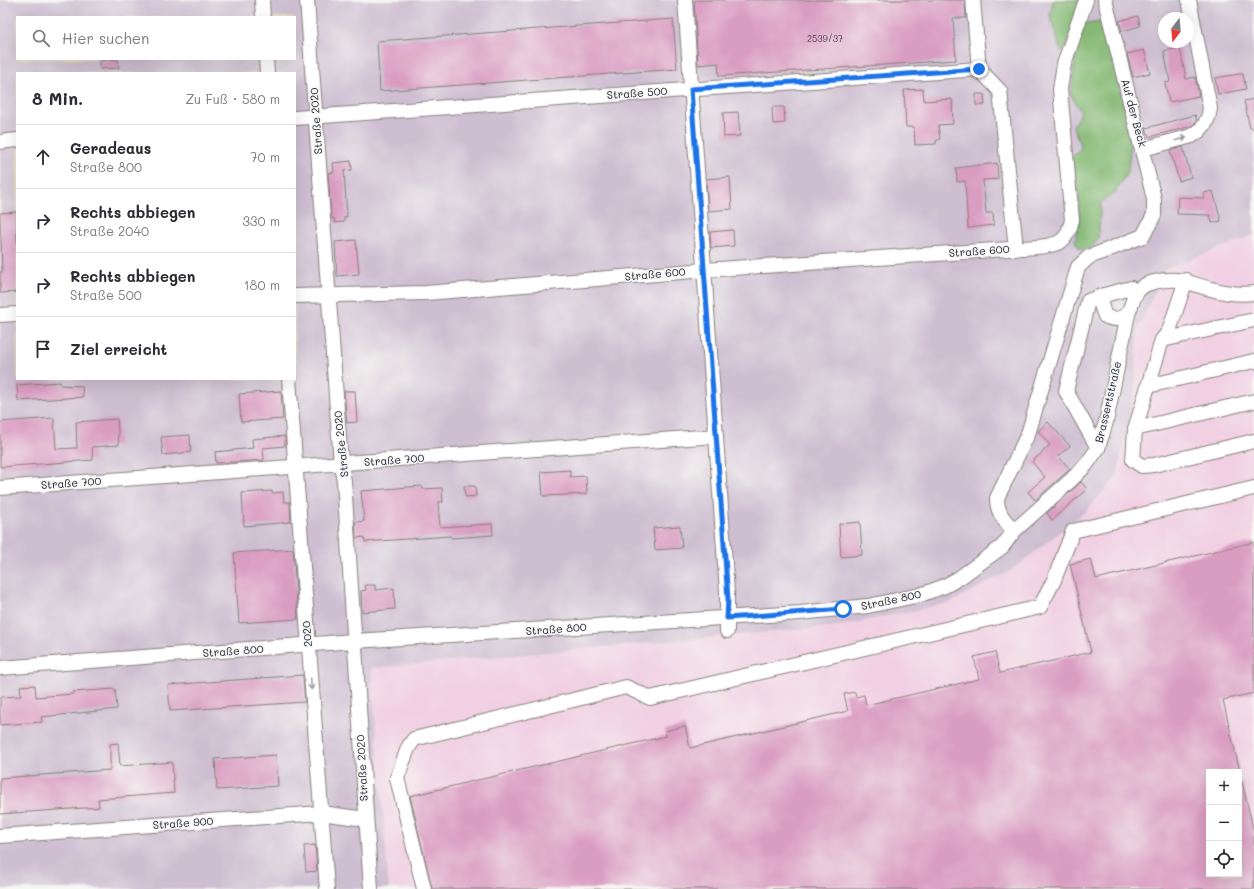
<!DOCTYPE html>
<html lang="de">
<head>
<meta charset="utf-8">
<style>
	:root { --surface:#fff; --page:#f2f2f3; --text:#2b2b33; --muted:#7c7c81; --line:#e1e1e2 }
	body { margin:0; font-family:Mali,sans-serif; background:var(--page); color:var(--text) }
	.controls { position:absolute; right:12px; bottom:12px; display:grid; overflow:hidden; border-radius:0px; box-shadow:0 4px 16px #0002 }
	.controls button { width:36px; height:36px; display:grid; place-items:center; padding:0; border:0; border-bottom:1px solid var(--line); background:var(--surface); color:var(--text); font:20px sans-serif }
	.compass { position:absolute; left:1158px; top:12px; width:36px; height:36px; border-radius:50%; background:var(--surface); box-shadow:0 4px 16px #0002; rotate:196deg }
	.stop { position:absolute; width:12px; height:12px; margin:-9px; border:3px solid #1a73e8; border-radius:50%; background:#fff }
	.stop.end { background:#1a73e8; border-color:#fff; box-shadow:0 1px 4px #0008 }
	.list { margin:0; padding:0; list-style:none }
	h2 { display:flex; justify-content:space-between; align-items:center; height:52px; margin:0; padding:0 16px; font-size:17px }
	h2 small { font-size:13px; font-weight:400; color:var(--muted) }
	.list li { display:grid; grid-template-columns:26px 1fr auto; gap:12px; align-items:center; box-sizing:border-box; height:64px; padding:0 16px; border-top:1px solid var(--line) }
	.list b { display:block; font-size:15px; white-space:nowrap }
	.list p { margin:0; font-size:13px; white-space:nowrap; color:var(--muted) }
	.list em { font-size:13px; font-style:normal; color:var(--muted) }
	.icon { flex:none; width:22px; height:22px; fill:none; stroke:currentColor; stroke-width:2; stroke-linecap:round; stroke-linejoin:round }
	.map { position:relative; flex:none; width:1254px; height:889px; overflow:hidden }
	.search { position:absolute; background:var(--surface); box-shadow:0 4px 16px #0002; left:16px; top:16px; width:280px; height:44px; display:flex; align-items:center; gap:10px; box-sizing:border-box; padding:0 14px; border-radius:0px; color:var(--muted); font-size:15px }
	.panel { position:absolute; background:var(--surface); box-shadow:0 4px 16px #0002; left:16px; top:72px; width:280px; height:308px; border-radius:0px }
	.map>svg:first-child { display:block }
</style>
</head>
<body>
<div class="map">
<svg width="1254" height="889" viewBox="0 0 1254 889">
	<rect width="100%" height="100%" fill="#f6f6f2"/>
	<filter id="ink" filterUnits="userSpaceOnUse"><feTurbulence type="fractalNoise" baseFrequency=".025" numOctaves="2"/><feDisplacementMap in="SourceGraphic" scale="8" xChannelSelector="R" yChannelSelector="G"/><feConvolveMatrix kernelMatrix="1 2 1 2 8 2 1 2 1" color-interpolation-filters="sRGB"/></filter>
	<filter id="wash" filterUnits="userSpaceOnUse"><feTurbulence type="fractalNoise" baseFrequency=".012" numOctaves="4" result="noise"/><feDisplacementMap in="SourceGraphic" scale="16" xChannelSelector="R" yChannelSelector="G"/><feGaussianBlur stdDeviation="0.9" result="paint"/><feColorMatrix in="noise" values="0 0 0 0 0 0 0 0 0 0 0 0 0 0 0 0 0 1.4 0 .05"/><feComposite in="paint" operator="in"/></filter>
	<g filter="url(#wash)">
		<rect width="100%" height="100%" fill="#eedfbf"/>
		<path fill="#f1d0e3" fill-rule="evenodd" d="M 1254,235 L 1254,889 L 389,889 L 371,668 L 839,626 L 949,603 L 1012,570 L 1086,511 L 1117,476 L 1135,388 L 1138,329 L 1165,269 ZM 1209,772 L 1239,772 L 1239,874 L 1209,874 Z"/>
		<path fill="#cebed1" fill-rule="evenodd" d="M 0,0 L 1254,0 L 1254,235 L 1165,269 L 1138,329 L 1135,388 L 1117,476 L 1086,511 L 1012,570 L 949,603 L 839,626 L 371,668 L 389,889 L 0,889 ZM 17,17 L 295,17 L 295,59 L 17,59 ZM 1164,18 L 1188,18 L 1188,42 L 1164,42 ZM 17,73 L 295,73 L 295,379 L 17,379 Z"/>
		<g fill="#86b974" stroke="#546e58">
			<path d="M 1055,0 L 1080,0 L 1067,46 L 1061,52 L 1050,16 L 1053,1 Z"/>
			<path d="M 1102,22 L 1128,122 L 1130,152 L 1128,171 L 1114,194 L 1101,202 L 1098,238 L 1092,248 L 1080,249 L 1075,241 L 1079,220 L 1079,198 L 1072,157 L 1081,148 L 1073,126 L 1081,112 L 1071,95 L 1075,59 L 1085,24 Z"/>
		</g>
		<g id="blocks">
			<g fill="#da9dc2">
				<path d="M 694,0 L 965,0 L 966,18 L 953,18 L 956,60 L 719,76 L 718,63 L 698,65 Z"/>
				<path d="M 1138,16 L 1140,26 L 1122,31 L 1119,21 Z"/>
				<path d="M 673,19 L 677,69 L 380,91 L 377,41 Z"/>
				<path d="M 1180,48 L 1186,79 L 1195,77 L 1199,96 L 1169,102 L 1165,83 L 1170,82 L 1164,51 Z"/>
				<path d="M 1144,50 L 1150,73 L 1133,77 L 1127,54 Z"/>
				<path d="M 118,59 L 119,68 L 100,69 L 100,61 Z"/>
				<path d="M 1239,74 L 1243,74 L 1246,89 L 1218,94 L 1215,78 Z"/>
				<path d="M 923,89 L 924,101 L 952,99 L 953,124 L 938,125 L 940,139 L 936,141 L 936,144 L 915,145 L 914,127 L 906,127 L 904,90 Z"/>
				<path d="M 976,94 L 984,94 L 985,105 L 976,105 Z"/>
				<path d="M 1254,99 L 1254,128 L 1250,128 L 1244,101 Z"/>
				<path d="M 772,107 L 784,107 L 785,123 L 773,124 Z"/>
				<path d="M 738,112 L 740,136 L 724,137 L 723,113 Z"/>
				<path d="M 1195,115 L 1197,121 L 1192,126 L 1149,137 L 1146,128 Z"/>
				<path d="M 1183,147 L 1191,177 L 1179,181 L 1170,151 Z"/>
				<path d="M 351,161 L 352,170 L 344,171 L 347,217 L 344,217 L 344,222 L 335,223 L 334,218 L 331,218 L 328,173 L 334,172 L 333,163 Z"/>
				<path d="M 997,163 L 998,179 L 983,180 L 986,213 L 993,213 L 994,225 L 968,228 L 965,181 L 957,182 L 956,168 Z"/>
				<path d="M 730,177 L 732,209 L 708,211 L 706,179 Z"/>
				<path d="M 1213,191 L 1221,221 L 1212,223 L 1210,215 L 1177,214 L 1178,197 L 1205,198 L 1203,193 Z"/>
				<path d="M 17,212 L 17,292 L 0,293 L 0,272 L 2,272 L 0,213 Z"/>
				<path d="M 733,230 L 734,246 L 711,248 L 710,232 Z"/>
				<path d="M 356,240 L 359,274 L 337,276 L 335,242 Z"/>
				<path d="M 60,382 L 61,385 L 82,386 L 83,397 L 18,401 L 17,385 Z"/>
				<path d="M 281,391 L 283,419 L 241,422 L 239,394 Z"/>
				<path d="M 344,391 L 355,391 L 357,422 L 347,423 Z"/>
				<path d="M 54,418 L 56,449 L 77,448 L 76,422 L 117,419 L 119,445 L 92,447 L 93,460 L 0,467 L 0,422 Z"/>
				<path d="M 1048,422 L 1070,446 L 1058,456 L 1070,469 L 1035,500 L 1028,492 L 1045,477 L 1032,462 L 1050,445 L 1038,431 Z"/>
				<path d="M 190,435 L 191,452 L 163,455 L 161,437 Z"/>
				<path d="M 285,436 L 285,446 L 263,448 L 264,460 L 216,463 L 215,452 L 253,448 L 252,439 Z"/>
				<path d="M 570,470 L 570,477 L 586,476 L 587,494 L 543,496 L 541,472 Z"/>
				<path d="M 1081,482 L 1087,489 L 1052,520 L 1047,513 Z"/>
				<path d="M 421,486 L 422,489 L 442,488 L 443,502 L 438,502 L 440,527 L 492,524 L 493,535 L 452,538 L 450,536 L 365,542 L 364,537 L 356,538 L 355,522 L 364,521 L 361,491 Z"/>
				<path d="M 464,486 L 475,486 L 476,496 L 465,497 Z"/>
				<path d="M 272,491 L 272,493 L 283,492 L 284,502 L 290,502 L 291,522 L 244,526 L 242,493 Z"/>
				<path d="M 860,522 L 862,555 L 841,557 L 839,524 Z"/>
				<path d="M 680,526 L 682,548 L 655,550 L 653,528 Z"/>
				<path d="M 1254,542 L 1254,693 L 1223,700 L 1240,772 L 1209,772 L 1209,874 L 1239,874 L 1239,783 L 1242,782 L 1254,832 L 1254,889 L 432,889 L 410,796 L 666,736 L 665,731 L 685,726 L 690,748 L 848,711 L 844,694 L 855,692 L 856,697 L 864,695 L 866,705 L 979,679 L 974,657 L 995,652 L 1000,673 L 1091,652 L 1070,564 L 1091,559 L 1096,579 Z"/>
				<path d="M 293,549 L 298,619 L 239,623 L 234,553 Z"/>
				<path d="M 365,585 L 375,585 L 375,590 L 394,588 L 395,609 L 362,612 L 361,591 L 366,590 Z"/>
				<path d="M 303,675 L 305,702 L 170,711 L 168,685 Z"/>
				<path d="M 35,685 L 36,697 L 73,694 L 73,692 L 115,689 L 117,709 L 41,717 L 42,722 L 0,725 L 0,697 L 21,696 L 20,686 Z"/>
				<path d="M 118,743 L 120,766 L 172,762 L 174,793 L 98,799 L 99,807 L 0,814 L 0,778 L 110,770 L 110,744 Z"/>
				<path d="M 276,755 L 278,786 L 217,790 L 215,759 Z"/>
				<path d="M 315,845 L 317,871 L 306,872 L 304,846 Z"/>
			</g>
		</g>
	</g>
	<g filter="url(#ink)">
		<use href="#blocks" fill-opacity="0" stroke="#88807d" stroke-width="1"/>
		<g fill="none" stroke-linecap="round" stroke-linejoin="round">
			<g stroke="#88807d" stroke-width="16">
				<g id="minor">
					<path d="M 262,0 L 263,17"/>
					<path d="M 307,0 L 341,464 L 344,481 L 371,889"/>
					<path d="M 685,0 L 727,592 L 727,631"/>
					<path d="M 973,0 L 979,69 L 1000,91 L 1016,249"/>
					<path d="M 266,59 L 267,73"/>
					<path d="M 295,118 L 979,69"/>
					<path d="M 0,142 L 17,140"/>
					<path d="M 1143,149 L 1192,136 C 1204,129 1209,120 1210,108 L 1189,0"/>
					<path d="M 1186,280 L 1169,331 L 1162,340 L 1254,320"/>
					<path d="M 1131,288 L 1134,290 L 1135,295 L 1128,314 C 1120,319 1114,321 1105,316 L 1101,305 L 1104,295 Z"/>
					<path d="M 1135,295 C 1140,287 1145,284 1154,282 C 1180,276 1187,283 1211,289 C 1225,293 1239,295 1254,293"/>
					<path d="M 295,296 L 426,293 L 705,270 L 1037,247 C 1060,245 1067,242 1072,220 L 1060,89 L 1064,64 L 1086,0"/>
					<path d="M 0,315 L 17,314"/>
					<path d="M 1162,340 L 1135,429 L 1133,460 L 1142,466 L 1154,465 L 1254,441"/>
					<path d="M 289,379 L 327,889"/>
					<path d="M 1148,386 L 1254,361"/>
					<path d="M 1135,429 L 1254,401"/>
					<path d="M 1098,448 L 1066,391 L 1088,301 L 1104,295"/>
					<path d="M 0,488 L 716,436"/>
					<path d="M 1014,531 C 1004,520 997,513 997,498 L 1028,434 L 1078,267 L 1089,257 L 1143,236 L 1154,215 L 1154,199 L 1105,0"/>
					<path d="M 0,668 L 354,641 L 800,613 L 868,606 L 920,595 L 945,586 L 959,578 L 1002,547 L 1014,531 L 1071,480 L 1086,465 L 1098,448 L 1106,422 L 1128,314"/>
					<path d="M 0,836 L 321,813 L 365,819"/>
					<path d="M 424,889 L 397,778 L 408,748 L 414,739 L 626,687 L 650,698 L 1040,607 L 1054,580 L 1073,531 L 1254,488"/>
				</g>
			</g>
			<use href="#minor" stroke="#fff" stroke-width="14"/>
		</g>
		<defs><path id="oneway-shaft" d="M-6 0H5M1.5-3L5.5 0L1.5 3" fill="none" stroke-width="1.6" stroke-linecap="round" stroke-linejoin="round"/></defs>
		<g stroke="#9c9ca7">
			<use href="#oneway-shaft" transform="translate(1181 139) rotate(-16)"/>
			<use href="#oneway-shaft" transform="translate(311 684) rotate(86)"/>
		</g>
	</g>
	<g fill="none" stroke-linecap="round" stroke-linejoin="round" filter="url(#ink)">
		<path stroke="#1a73e8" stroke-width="5" d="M 843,609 L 727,618 L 728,599 L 691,89 L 979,69"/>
	</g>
	<g text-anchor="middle" stroke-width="3" stroke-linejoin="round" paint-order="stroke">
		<g font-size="9" fill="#50415d">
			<text x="825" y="42">2539/37</text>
		</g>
		<g font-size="11" fill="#22223b" stroke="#f6f6f2">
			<text transform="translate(637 93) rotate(-4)" y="4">Straße 500</text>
			<text transform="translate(1134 113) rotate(75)" y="4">Auf der Beck</text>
			<text transform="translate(316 121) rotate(-94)" y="4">Straße 2020</text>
			<text transform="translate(979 251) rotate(-4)" y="4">Straße 600</text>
			<text transform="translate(655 274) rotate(-5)" y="4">Straße 600</text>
			<text transform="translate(1108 402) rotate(-77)" y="4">Brassertstraße</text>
			<text transform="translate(341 444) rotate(-96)" y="4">Straße 2020</text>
			<text transform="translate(394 460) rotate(-4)" y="4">Straße 700</text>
			<text transform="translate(71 483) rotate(-4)" y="4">Straße 700</text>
			<text transform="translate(891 600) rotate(-12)" y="4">Straße 800</text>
			<text transform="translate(556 629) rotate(-4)" y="4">Straße 800</text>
			<text transform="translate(307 634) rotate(-94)" y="4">2020</text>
			<text transform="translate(233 651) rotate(-4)" y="4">Straße 800</text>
			<text transform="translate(362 768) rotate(-93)" y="4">Straße 2020</text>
			<text transform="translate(183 823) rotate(-4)" y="4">Straße 900</text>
		</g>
	</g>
</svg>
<div class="controls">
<button>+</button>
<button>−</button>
<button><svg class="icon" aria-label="locate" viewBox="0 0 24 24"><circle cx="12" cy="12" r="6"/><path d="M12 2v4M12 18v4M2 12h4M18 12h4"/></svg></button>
</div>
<svg class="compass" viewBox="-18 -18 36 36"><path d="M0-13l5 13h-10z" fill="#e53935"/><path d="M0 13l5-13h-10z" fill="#7c7c81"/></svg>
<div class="stop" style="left:843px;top:609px"></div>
<div class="stop end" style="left:979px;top:69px"></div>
<div class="search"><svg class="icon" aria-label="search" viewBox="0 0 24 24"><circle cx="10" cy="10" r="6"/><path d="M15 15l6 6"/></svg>Hier suchen</div>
<section class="panel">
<h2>8 Min.<small>Zu Fuß · 580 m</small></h2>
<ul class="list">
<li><svg class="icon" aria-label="ahead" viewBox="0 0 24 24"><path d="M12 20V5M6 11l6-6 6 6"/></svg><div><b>Geradeaus</b><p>Straße 800</p></div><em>70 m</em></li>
<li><svg class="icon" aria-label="right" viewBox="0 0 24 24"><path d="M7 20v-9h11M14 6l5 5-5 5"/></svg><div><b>Rechts abbiegen</b><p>Straße 2040</p></div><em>330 m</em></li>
<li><svg class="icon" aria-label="right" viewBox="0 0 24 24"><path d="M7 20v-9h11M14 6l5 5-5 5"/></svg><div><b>Rechts abbiegen</b><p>Straße 500</p></div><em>180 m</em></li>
<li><svg class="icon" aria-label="arrive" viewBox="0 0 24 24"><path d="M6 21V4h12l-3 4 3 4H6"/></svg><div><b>Ziel erreicht</b></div></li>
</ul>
</section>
</div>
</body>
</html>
